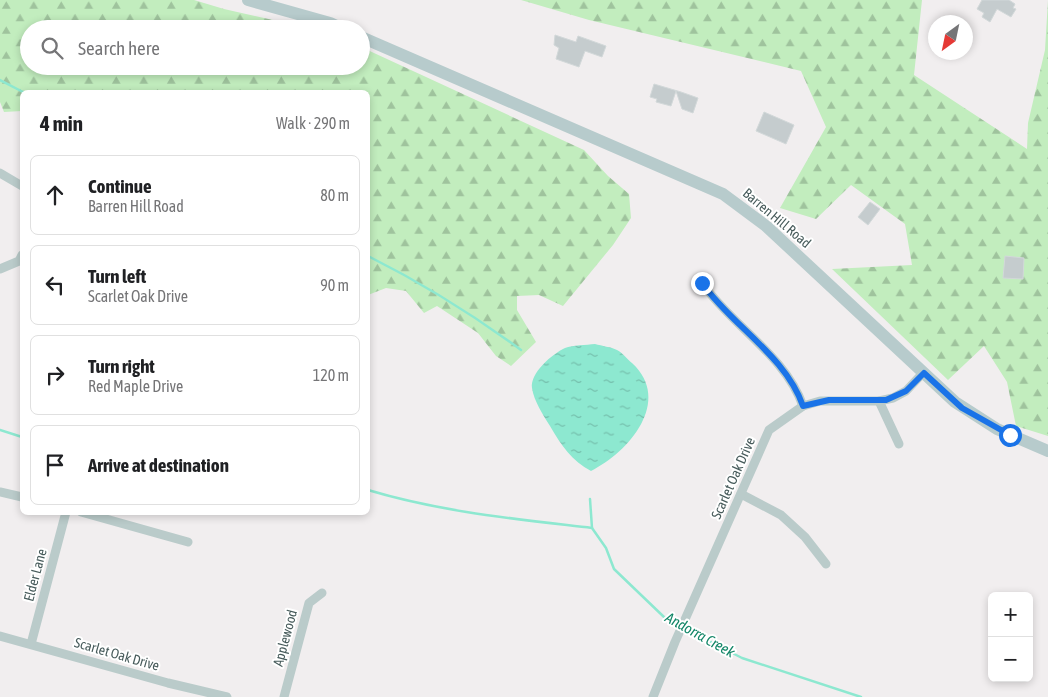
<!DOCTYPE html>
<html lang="en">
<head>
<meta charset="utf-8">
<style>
	:root { --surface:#fff; --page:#f6f6f6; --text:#202124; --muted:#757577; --line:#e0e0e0 }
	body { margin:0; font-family:"Asap Condensed",sans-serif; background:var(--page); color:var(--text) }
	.controls { position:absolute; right:15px; bottom:15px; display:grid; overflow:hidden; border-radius:8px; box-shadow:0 2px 8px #0003 }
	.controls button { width:45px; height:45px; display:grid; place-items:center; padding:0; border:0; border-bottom:1px solid var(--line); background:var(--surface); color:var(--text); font:25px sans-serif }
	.compass { position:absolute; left:928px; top:15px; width:45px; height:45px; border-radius:50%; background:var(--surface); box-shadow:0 2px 8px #0003; rotate:213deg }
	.stop { position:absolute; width:15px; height:15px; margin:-11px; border:4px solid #1a73e8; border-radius:50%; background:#fff }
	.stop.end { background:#1a73e8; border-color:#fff; box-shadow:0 1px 5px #0008 }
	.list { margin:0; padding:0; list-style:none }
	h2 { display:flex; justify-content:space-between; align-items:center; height:65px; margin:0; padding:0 20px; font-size:21px }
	h2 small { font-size:16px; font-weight:400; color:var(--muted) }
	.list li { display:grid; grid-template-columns:32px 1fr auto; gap:15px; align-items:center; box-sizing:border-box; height:80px; margin:0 10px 10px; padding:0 10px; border:1px solid var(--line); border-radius:8px }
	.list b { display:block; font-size:19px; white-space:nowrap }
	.list p { margin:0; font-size:16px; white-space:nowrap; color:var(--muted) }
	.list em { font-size:16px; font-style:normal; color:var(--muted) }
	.icon { flex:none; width:28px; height:28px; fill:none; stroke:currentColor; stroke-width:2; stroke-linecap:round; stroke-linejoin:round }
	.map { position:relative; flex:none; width:1048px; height:697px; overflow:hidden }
	.search { position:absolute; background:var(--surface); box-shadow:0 2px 8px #0003; left:20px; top:20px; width:350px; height:55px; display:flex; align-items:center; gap:12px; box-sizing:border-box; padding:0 18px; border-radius:28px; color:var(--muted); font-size:19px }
	.panel { position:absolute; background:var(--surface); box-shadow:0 2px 8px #0003; left:20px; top:90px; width:350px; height:425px; border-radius:8px }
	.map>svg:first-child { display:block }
</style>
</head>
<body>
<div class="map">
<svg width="1048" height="697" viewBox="0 0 1048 697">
	<defs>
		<pattern id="forest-firs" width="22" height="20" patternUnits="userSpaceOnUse" patternTransform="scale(1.25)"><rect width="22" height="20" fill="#c2edbe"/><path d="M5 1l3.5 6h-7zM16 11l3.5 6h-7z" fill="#9fc39d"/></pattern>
		<pattern id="water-ripples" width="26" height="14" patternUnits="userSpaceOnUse" patternTransform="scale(1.25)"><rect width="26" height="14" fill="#8de8d0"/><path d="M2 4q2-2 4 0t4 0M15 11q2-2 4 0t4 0" fill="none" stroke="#75bfac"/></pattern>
	</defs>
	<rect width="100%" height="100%" fill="#f1eeef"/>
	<g fill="url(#forest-firs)">
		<path d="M 0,0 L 194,0 L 224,9 L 313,29 L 29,29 L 29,66 L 361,66 L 361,47 L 584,150 L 608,176 L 629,194 L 631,218 L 613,245 L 563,306 L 539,295 L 517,296 L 517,310 L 536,342 L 511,366 L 496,356 L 478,333 L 437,306 L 424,313 L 406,291 L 386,288 L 368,295 L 368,92 L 22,92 L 22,111 L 4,112 L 0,102 Z"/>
		<path d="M 521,0 L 922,0 L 914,75 L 1027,149 L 1028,123 L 1045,50 L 1048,0 L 1048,436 L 1016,426 L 1007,382 L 984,346 L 948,380 L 832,269 L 912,265 L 905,224 L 851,185 L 816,219 L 780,208 L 826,127 L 801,71 L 589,20 Z"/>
	</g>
	<path fill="url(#water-ripples)" d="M 595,344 C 602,346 611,347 617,350 C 623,353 627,359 632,363 C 673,401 629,452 591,471 C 572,461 561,445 550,426 C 543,415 534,401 532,388 C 530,373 552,354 565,348 C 573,345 586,345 595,344 Z"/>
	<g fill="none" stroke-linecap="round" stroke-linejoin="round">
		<g stroke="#8de8d0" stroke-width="2.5">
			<path d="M 0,80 L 23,92"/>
			<path d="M 368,256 C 422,283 472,314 521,350"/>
			<path d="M 0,430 L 22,437"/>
			<path d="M 368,490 C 441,512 516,519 592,528 L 606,548 L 614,569 L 664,617 L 679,625"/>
			<path d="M 590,499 L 592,528"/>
			<path d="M 684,628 L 742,658 L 861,697"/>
		</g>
	</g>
	<g fill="#c5ccce" stroke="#d2d8d9">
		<path d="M 982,0 L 1009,0 L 1015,4 L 1013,8 L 1016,9 L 1011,17 L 997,9 L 990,22 L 982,17 L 984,13 L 977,9 Z"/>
		<path d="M 555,35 L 576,42 L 578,36 L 606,46 L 602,57 L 585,51 L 579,67 L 556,59 L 559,48 L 554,45 Z"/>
		<path d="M 654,84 L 681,92 L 698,98 L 693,113 L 682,109 L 676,91 L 671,106 L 656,102 L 657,99 L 650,97 Z"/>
		<path d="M 764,112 L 794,125 L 786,144 L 756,131 Z"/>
		<path d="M 870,202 L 880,209 L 868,225 L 858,217 Z"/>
		<path d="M 1005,256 L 1024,258 L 1023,279 L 1003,278 Z"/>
	</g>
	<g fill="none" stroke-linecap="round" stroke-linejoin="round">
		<g stroke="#bacbca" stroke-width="9">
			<path d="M 0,173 L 22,186"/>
			<path d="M 0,269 L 19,261 L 22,255"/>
			<path d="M 702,283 C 732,326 785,355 803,406"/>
			<path d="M 879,401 L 899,444"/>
			<path d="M 0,492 L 22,497"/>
			<path d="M 741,494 L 781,515 L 805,537 L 826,564"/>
			<path d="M 81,512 L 188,542"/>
			<path d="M 0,636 L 168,683 L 227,697"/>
			<path d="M 31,644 L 66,512"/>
			<path d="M 284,697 L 309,603 L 322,593"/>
			<path d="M 653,697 L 675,642 L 769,430 L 803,406 L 820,401 L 879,401 L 893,398 L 906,391 L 923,373"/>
		</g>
		<g stroke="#b7cbcc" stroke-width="12">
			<path d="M 248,0 L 330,23 L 343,29"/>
			<path d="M 361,37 L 723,194 L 766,226 L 955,402 L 997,429 L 1048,451"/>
		</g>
	</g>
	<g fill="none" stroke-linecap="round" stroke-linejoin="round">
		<path stroke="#1a73e8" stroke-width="6" d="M 702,283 C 732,326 785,355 803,406 L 829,400 L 886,400 L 906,391 L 924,373 L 962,408 L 1010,435"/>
	</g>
	<g text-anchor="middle" stroke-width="4" stroke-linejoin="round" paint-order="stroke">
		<g font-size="14" fill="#475b5b" stroke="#fff">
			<text transform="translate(777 218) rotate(40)" y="5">Barren Hill Road</text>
			<text transform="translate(733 478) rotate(-66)" y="5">Scarlet Oak Drive</text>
			<text transform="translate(35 575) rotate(-75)" y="5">Elder Lane</text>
			<text transform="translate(285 638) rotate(-75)" y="5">Applewood</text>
			<text transform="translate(117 654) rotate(16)" y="5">Scarlet Oak Drive</text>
		</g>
		<g font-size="15" font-style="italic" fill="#128667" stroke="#fff">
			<text transform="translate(700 635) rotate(29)" y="5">Andorra Creek</text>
		</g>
	</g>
</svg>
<div class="controls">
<button>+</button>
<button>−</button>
</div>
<svg class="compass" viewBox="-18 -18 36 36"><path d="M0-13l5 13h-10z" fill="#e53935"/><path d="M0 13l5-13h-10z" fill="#757577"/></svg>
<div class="stop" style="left:1010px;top:435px"></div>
<div class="stop end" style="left:702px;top:283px"></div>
<div class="search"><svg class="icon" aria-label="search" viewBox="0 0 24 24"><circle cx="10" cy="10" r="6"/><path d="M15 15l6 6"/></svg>Search here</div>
<section class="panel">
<h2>4 min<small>Walk · 290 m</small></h2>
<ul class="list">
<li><svg class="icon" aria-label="ahead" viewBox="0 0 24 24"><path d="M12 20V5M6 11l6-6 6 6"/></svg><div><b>Continue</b><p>Barren Hill Road</p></div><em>80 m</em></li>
<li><svg class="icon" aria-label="left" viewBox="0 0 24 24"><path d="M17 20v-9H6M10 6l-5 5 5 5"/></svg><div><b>Turn left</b><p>Scarlet Oak Drive</p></div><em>90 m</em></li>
<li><svg class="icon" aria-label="right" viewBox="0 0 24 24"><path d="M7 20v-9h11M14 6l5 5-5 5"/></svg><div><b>Turn right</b><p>Red Maple Drive</p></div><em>120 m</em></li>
<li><svg class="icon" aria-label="arrive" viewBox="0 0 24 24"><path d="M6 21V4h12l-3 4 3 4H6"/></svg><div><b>Arrive at destination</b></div></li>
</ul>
</section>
</div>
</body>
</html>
